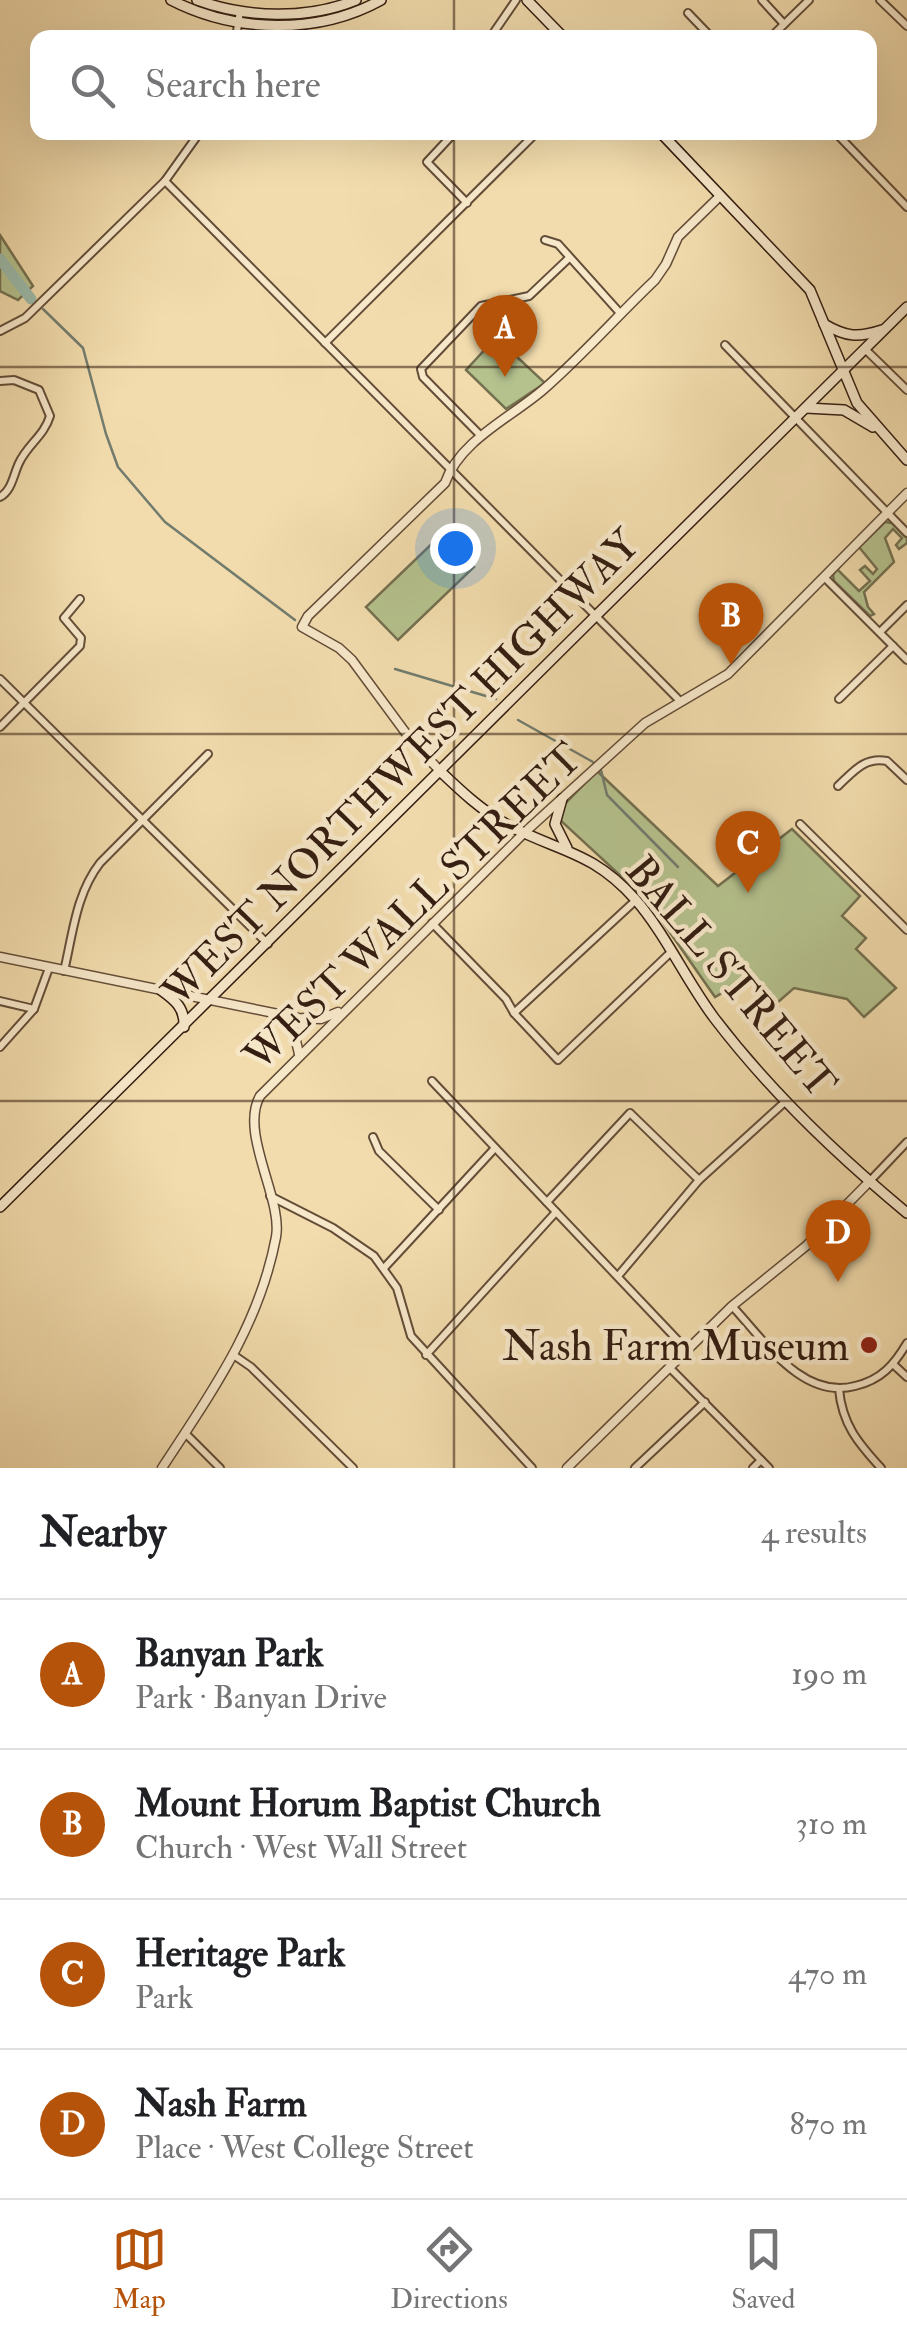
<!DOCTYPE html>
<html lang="en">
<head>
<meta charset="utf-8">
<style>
	:root { --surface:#fff; --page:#f6f6f6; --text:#202124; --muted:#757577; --line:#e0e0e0; --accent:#b45309 }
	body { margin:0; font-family:"IM FELL Double Pica",serif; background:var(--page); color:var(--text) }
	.you { position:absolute; left:455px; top:548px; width:35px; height:35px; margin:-25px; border:8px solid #fff; border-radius:50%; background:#1a73e8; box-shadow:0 0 0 15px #1a73e833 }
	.badge { display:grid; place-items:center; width:65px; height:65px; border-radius:50%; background:var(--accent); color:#fff; font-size:32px; font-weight:700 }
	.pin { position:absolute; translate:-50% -82px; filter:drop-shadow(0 2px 5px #0008) }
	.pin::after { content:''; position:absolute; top:52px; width:35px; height:30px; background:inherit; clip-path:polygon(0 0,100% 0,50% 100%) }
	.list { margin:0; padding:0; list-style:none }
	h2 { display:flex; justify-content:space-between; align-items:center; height:130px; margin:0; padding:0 40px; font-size:42px }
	h2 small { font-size:32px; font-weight:400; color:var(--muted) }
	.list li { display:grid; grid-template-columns:65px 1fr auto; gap:30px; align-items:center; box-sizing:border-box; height:150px; padding:0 40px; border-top:2px solid var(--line) }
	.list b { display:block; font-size:38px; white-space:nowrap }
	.list p { margin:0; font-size:32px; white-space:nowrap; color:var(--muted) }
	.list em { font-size:32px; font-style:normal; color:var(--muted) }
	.icon { flex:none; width:55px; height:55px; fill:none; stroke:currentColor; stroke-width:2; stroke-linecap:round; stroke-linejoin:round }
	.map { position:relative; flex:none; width:907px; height:1468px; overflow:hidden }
	.search { position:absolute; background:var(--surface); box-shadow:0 10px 40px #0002; left:30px; right:30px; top:30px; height:110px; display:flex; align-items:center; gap:25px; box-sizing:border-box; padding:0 35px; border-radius:20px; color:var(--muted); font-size:38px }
	.sheet { height:730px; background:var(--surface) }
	nav { display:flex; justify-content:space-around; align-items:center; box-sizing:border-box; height:140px; border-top:2px solid var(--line); background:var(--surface); font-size:28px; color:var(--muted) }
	nav a { display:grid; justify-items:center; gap:5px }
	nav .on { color:var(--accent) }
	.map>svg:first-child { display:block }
</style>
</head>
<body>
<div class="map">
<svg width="907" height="1468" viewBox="0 0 907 1468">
	<rect width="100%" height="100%" fill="#f2dcad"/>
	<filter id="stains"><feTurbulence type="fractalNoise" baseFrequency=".002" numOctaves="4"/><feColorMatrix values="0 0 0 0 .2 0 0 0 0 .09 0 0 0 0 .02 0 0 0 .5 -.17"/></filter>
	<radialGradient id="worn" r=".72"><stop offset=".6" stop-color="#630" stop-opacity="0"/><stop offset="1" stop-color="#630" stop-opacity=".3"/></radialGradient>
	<g fill="#b5c28e" stroke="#747050" stroke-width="2.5">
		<path d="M 0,235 L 33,286 L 18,300 L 0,291 Z"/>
		<path d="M 500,341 L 545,383 L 506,409 L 466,370 L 492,342 Z"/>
		<path d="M 885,522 L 892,523 L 907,538 L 907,543 L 899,549 L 896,545 L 902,538 L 893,529 L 885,538 L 894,562 L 864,592 L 868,607 L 874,614 L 870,616 L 834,581 L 833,575 L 837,569 L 859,591 L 870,581 L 860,570 L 865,566 L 873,574 L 877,569 L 859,547 Z"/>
		<path d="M 442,534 L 474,567 L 398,640 L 366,607 Z"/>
		<path d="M 597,771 L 718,886 L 792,829 L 860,896 L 842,916 L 866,938 L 856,949 L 896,988 L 864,1017 L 847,999 L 794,988 L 778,1002 L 748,978 L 715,997 L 648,901 L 560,820 L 559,810 Z"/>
	</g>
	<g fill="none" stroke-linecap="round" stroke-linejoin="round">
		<g stroke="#727c6e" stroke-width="2.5">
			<path d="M 43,309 L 83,348 L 106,434 L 118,467 L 165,522 L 295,620"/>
			<path d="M 395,669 L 496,699"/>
			<path d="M 518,720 L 593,762"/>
			<path d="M 601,770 L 607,795 L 678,867"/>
		</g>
		<path stroke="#9bbbac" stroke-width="11" d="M 0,259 L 31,299"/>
		<g stroke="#644d38" stroke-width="10">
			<g id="minor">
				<path d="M 762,0 L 784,24"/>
				<path d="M 880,0 L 907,26"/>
				<path d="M 688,13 L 712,38"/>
				<path d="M 236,38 L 240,11"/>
				<path d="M 490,38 L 516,0"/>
				<path d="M 550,38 L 557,30"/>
				<path d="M 770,38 L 809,0"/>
				<path d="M 455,132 L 427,162 L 467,203"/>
				<path d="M 835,132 L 907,207"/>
				<path d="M 165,181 L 680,701"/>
				<path d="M 545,240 L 558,244 L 620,313"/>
				<path d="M 0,331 L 25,318 L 165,181 L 200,132"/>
				<path d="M 325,343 L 537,132"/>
				<path d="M 725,345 L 907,533"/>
				<path d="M 865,349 L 907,390"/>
				<path d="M 0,381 L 14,380 L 39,390 L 50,416 C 44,436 28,444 19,463 C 13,476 12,490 0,497"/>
				<path d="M 481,436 L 423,377 L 421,369 L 481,306 L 529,296 L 569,258"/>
				<path d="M 824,577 L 907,660"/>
				<path d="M 880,632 L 907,605"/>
				<path d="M 0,679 L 268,944"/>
				<path d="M 839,699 L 893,646"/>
				<path d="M 0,727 L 80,646 L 81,638 L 64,618 L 80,599"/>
				<path d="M 838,786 C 854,771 864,757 887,761 L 907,780"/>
				<path d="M 800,824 L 907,930"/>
				<path d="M 432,923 L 506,999 L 514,1013 L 558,1060 L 670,953"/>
				<path d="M 64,971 C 73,933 76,894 100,863 L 208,754"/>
				<path d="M 0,1001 L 34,1009 L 49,968"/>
				<path d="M 514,1013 L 636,900"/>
				<path d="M 0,1047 L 34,1009"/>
				<path d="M 432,1081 L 686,1349"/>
				<path d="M 373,1137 L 379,1151 L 439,1210"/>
				<path d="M 869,1182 L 907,1142"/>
				<path d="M 270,1196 L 333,1228 L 374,1256 L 397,1288 L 411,1336 L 532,1468"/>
				<path d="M 547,1202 L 630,1113 L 699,1180"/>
				<path d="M 384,1268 L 495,1148"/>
				<path d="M 618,1276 L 699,1180 L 786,1101"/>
				<path d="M 732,1306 C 764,1340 802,1400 855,1386 C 881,1380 894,1365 907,1343"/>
				<path d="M 426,1355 L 556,1212"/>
				<path d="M 235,1356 L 251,1367 L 353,1468"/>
				<path d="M 894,1365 L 907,1377"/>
				<path d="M 669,1367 L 769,1468"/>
				<path d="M 839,1389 C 842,1424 858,1443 881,1468"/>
				<path d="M 185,1433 L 220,1468"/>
				<path d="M 635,1468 L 705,1402"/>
				<path d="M 753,1468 L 761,1460"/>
			</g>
		</g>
		<g stroke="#644d38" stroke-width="11">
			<g id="tertiary">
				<path d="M 441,772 L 411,740 L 352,660 L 339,648 L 302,627 L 308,616 L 445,483 C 460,440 512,417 544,389 C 583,355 618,315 655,280 L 666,264 L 678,237 L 720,196"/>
				<path d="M 0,957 L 298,1018 L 321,1019 L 338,1012"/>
				<path d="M 281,1016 L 294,1032 L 299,1054"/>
				<path d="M 162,1468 C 211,1393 259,1327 276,1237 C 283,1199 239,1133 260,1096 L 524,833 L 645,723 L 728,674 L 907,493"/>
				<path d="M 567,1468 L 732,1306 L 806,1246 L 869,1182"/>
			</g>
		</g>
		<g stroke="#341d11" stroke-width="12">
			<g id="secondary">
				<path d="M 171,0 C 235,33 318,35 381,0"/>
				<path d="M 197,0 C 246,18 307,20 356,0"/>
				<path d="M 527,0 L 564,38"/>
				<path d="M 660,132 L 810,290 L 857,403 L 907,460"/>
				<path d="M 824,324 C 846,337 858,338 882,330"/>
				<path d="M 806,408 L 844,410 L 873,427"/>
				<path d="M 441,772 C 461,791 481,810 506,824 C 558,852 591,850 635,899 C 665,933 687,982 715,1019 C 770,1091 838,1156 907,1213"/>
				<path d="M 562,799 L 555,824 L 567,848"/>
				<path d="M 161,990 C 175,1000 185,1008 184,1027"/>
				<path d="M 0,1207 L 907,307"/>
			</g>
		</g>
		<use href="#minor" stroke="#f7e8ca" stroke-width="6"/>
		<use href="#tertiary" stroke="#f7e8ca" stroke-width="8"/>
		<use href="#secondary" stroke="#f7e8ca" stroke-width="9"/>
	</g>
	<path fill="none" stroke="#341d11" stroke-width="2.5" stroke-opacity="0.55" d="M 454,0 L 454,38M 454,132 L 454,1468M 0,367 L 907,367M 0,734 L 907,734M 0,1101 L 907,1101"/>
	<circle fill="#8f2418" stroke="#f7e8ca" stroke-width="4" cx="869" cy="1345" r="10"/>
	<g text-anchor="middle" stroke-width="9" stroke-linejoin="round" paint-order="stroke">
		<g font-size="42" fill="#341d11" stroke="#f7e8ca">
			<text transform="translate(400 767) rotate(-45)" y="15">WEST NORTHWEST HIGHWAY</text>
			<text transform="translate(412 906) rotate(-44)" y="15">WEST WALL STREET</text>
			<text transform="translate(732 976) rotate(50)" y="15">BALL STREET</text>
		</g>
		<g font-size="42" fill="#341d11" stroke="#f7e8ca" text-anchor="end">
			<text x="849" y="1360">Nash Farm Museum</text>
		</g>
	</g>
	<rect width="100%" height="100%" filter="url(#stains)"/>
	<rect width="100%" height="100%" fill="url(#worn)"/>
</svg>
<div class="you"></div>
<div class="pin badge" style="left:505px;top:377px">A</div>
<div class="pin badge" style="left:731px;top:665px">B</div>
<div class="pin badge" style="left:748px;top:893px">C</div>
<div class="pin badge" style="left:838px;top:1282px">D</div>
<div class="search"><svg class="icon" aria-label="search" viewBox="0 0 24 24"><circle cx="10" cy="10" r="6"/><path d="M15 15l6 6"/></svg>Search here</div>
</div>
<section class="sheet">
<h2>Nearby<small>4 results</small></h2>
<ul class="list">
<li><span class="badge">A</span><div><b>Banyan Park</b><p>Park · Banyan Drive</p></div><em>190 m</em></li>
<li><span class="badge">B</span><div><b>Mount Horum Baptist Church</b><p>Church · West Wall Street</p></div><em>310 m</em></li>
<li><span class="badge">C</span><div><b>Heritage Park</b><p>Park</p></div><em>470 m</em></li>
<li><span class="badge">D</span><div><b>Nash Farm</b><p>Place · West College Street</p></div><em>870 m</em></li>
</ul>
</section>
<nav>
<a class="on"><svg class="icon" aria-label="map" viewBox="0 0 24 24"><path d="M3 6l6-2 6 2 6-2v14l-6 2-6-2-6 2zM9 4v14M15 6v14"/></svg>Map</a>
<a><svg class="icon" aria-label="directions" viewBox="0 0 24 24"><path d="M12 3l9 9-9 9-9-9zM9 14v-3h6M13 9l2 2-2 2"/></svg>Directions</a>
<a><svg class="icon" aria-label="saved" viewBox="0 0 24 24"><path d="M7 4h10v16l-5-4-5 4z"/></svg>Saved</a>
</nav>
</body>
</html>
